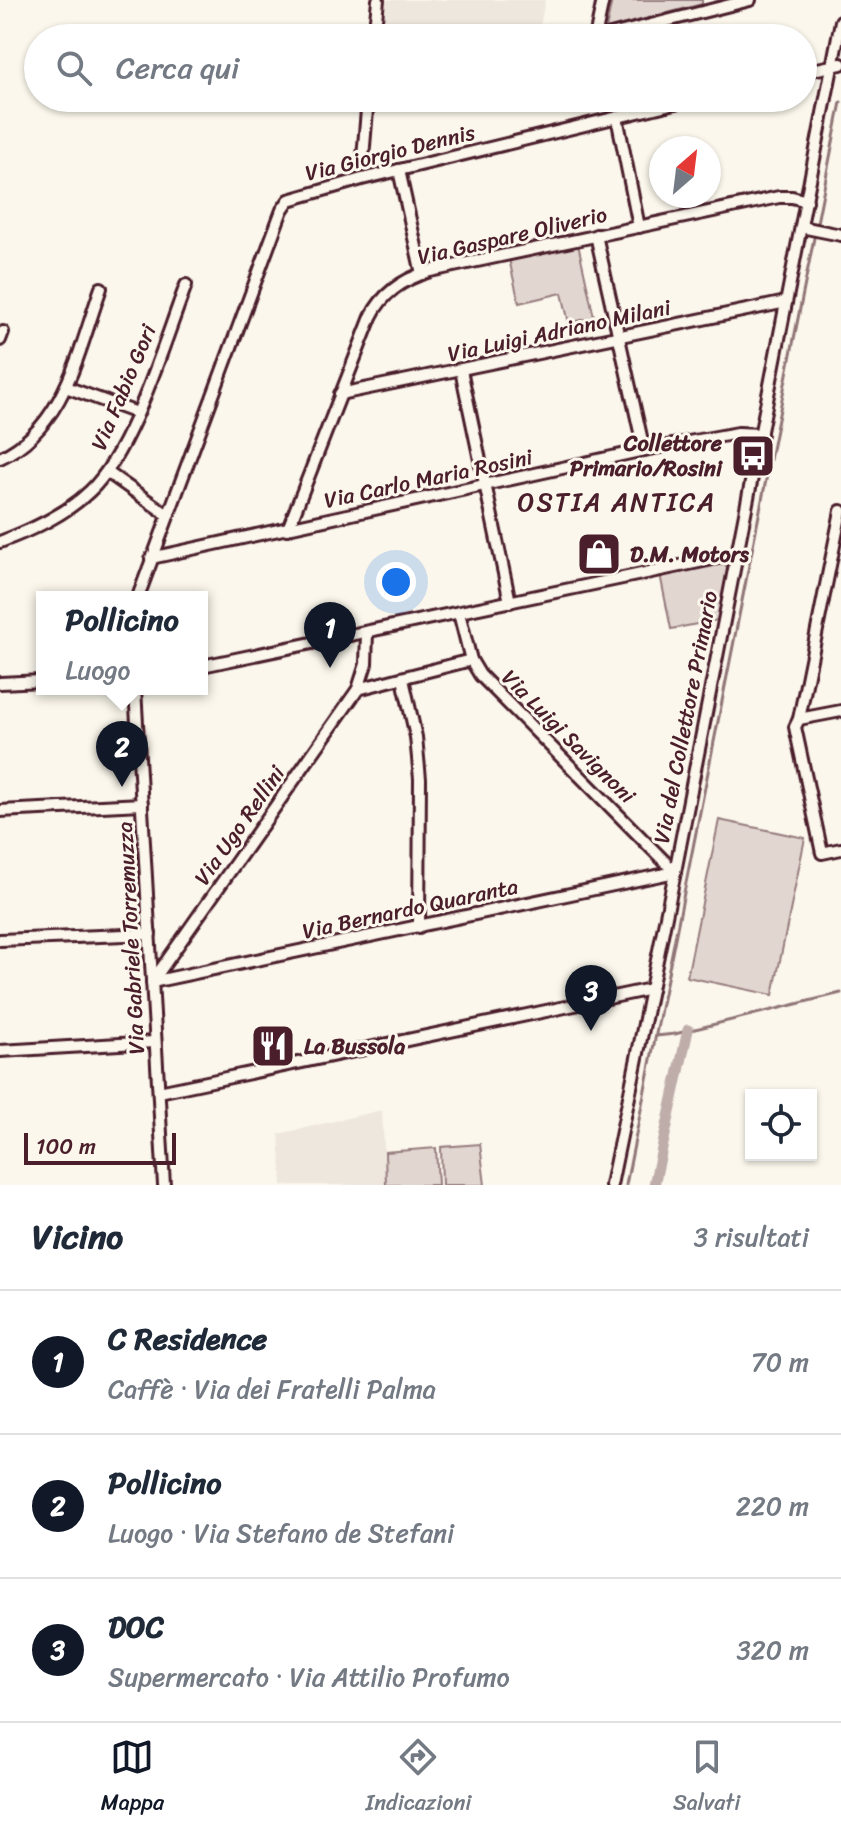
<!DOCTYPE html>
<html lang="it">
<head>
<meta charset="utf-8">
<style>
	:root { --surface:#fff; --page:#f2f2f3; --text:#1f2937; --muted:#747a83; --line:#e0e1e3; --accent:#111827 }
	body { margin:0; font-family:Sriracha,sans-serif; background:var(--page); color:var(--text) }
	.controls { position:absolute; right:24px; bottom:24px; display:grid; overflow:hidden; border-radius:0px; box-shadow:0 2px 6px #0004 }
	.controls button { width:72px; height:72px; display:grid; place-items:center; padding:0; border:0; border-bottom:2px solid var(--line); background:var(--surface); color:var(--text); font:40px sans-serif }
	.compass { position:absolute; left:649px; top:136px; width:72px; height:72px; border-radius:50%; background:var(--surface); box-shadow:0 2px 6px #0004; rotate:28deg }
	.scale { position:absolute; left:24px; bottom:20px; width:152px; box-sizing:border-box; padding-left:8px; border:4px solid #4a1f2b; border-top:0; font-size:22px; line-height:28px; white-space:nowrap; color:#4a1f2b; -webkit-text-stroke:6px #fbf7ec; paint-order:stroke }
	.you { position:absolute; left:396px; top:582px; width:28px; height:28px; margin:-20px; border:6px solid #fff; border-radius:50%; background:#1a73e8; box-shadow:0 0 0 12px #1a73e833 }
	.badge { display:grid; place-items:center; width:52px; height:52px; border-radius:50%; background:var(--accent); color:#fff; font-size:26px; font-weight:700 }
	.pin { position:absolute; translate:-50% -66px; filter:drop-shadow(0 2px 4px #0008) }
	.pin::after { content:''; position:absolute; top:42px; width:28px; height:24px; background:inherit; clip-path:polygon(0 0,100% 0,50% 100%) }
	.popup { position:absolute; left:36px; top:591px; width:172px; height:104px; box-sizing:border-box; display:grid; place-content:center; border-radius:0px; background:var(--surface); filter:drop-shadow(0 2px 6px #0005); font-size:26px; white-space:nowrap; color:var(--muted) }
	.popup b { font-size:30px; color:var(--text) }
	.popup::after { content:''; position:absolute; left:50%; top:100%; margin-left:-16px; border:16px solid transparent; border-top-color:var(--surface) }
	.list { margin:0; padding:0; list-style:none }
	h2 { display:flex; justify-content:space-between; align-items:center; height:104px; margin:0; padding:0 32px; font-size:34px }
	h2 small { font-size:26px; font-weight:400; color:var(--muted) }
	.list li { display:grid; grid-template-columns:52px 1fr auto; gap:24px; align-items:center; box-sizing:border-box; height:144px; padding:0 32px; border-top:2px solid var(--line) }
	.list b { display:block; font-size:30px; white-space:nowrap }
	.list p { margin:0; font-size:26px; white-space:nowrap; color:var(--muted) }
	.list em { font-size:26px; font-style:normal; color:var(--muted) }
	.icon { flex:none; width:44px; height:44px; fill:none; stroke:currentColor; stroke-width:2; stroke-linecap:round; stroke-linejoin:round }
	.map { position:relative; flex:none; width:841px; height:1185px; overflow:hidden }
	.search { position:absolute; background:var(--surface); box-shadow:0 2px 6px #0004; left:24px; right:24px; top:24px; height:88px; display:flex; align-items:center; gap:20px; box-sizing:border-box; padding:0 28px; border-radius:44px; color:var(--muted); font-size:30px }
	.sheet { height:536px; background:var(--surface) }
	nav { display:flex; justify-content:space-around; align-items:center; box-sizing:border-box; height:112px; border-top:2px solid var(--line); background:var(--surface); font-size:22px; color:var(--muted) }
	nav a { display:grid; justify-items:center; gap:4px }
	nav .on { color:var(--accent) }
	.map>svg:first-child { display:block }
</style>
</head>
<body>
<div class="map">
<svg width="841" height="1185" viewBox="0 0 841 1185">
	<rect width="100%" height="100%" fill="#fbf7ec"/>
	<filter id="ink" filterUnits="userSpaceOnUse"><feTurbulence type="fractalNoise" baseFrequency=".0125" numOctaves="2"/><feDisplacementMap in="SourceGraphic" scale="16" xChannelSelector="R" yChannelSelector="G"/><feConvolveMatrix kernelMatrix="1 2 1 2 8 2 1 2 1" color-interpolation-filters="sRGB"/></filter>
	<g filter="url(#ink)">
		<g fill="#eee7de">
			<path d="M 385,0 L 545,0 L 540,26 L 493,38 L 381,38 Z"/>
			<path d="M 382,1110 L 386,1185 L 282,1185 L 279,1134 Z"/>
		</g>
		<g fill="#e2d7d0" stroke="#967b7e" stroke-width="2">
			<path d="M 612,0 L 702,0 L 702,4 L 606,29 Z"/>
			<path d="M 578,244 L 594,317 L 569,323 L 562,293 L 519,303 L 509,259 Z"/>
			<path d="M 722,562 L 728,568 L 718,620 L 671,629 L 660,574 Z"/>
			<path d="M 719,820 L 805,838 L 773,995 L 687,977 Z"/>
			<path d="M 480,1144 L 485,1185 L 442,1185 L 441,1147 Z"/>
			<path d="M 436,1148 L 438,1185 L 386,1185 L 385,1152 Z"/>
		</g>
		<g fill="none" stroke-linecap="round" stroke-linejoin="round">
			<g stroke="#907477" stroke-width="3">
				<path d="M 656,1036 L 675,1034 L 841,993"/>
				<path d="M 626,1185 L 841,102"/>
			</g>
			<path stroke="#bfadaa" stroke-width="11" d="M 654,1185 L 688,1030"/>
			<g stroke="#4a1f2b" stroke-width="16">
				<g id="street">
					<path d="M 374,38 L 378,0"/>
					<path d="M 595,38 L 603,0"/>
					<path d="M 599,38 L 750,0"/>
					<path d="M 803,72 L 841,64"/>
					<path d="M 617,117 L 639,227"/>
					<path d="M 363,158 L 368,98"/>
					<path d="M 399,170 L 422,274"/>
					<path d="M 801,227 L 841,235"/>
					<path d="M 596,235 L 644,450"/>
					<path d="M 0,340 L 3,332"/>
					<path d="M 461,370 L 510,602"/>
					<path d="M 66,387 L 137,413"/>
					<path d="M 340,394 L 786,302"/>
					<path d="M 0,458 C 65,428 79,349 101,288"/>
					<path d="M 107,472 L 168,515"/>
					<path d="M 841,511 L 799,719 L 795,727 L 822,853 L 841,849"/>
					<path d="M 288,529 L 371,317 C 383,292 404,279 430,271 L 779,197 L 792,197 L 807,201"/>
					<path d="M 0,542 C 32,530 65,515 90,491 C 133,450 164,342 186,285"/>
					<path d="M 151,558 L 644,450 L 738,433 L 761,434"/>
					<path d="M 138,597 L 282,210 L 289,200 L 362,179 L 696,98"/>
					<path d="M 459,613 L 471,660 L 480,675 L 675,872"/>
					<path d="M 202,666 L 737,554"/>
					<path d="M 403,679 L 416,737 L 420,779 L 419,927"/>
					<path d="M 0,683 L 42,681"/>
					<path d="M 135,689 L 164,1185"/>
					<path d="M 358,689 L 471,660"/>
					<path d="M 799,719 L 841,711"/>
					<path d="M 0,811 L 142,804"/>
					<path d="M 0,940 L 150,934"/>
					<path d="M 152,982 L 675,872"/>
					<path d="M 152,982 L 358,689 L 366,664 L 367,632"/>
					<path d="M 0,1051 L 154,1042"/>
					<path d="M 159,1092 L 651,989"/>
					<path d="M 611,1185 L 675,872 L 841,21"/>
				</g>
			</g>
			<use href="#street" stroke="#fbf7ec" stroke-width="10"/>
		</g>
	</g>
	<defs>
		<g id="bus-square" transform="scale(2.3)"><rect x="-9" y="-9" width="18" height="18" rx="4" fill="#4a1f2b" stroke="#fbf7ec"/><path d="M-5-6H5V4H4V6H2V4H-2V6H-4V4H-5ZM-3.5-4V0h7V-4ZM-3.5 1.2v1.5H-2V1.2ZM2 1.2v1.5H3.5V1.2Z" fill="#fff"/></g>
		<g id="shop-square" transform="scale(2.3)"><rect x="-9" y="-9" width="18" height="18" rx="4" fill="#4a1f2b" stroke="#fbf7ec"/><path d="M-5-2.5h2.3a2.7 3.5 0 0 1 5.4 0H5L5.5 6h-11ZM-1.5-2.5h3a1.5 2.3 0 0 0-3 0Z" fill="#fff"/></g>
		<g id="restaurant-square" transform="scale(2.3)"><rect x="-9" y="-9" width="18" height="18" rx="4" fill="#4a1f2b" stroke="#fbf7ec"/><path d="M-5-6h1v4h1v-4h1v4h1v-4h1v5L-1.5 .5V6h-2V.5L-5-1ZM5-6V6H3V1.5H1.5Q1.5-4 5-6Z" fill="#fff"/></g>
	</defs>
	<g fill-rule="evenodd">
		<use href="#bus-square" x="753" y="456"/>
		<use href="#shop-square" x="599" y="554"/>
		<use href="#restaurant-square" x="273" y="1046"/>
	</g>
	<g text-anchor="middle" stroke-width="6" stroke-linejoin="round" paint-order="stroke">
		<g font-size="22" fill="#4a1f2b" stroke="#fbf7ec">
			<text transform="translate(390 152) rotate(-14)" y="8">Via Giorgio Dennis</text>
			<text transform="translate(512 235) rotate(-13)" y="8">Via Gaspare Oliverio</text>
			<text transform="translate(559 330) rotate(-12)" y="8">Via Luigi Adriano Milani</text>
			<text transform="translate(123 387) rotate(-67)" y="8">Via Fabio Gori</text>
			<text transform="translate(428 478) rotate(-12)" y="8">Via Carlo Maria Rosini</text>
			<text transform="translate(685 717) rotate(-79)" y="8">Via del Collettore Primario</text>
			<text transform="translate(569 736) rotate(45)" y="8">Via Luigi Savignoni</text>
			<text transform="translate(239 825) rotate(-55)" y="8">Via Ugo Rellini</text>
			<text transform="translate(410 908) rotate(-12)" y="8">Via Bernardo Quaranta</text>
			<text transform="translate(130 938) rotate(-93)" y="8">Via Gabriele Torremuzza</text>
		</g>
		<g font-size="22" font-weight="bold" fill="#4a1f2b" stroke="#fbf7ec" text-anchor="start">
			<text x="722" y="451" text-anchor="end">Collettore<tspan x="722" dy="25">Primario/Rosini</tspan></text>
			<text x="630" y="562">D.M. Motors</text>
			<text x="304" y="1054">La Bussola</text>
		</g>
		<g font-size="26" letter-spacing="2" fill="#4a1f2b" stroke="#fbf7ec">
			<text x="617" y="511">OSTIA ANTICA</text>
		</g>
	</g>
</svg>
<div class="controls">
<button><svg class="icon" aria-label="locate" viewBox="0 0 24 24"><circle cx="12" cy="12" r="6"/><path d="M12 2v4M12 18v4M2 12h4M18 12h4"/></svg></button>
</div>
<svg class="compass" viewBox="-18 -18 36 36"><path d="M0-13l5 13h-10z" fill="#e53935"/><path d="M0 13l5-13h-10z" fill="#747a83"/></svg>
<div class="scale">100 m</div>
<div class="you"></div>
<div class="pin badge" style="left:330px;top:668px">1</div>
<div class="pin badge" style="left:122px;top:787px">2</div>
<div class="popup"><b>Pollicino</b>Luogo</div>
<div class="pin badge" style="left:591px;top:1031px">3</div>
<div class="search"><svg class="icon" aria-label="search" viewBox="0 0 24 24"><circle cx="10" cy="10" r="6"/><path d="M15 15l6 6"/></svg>Cerca qui</div>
</div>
<section class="sheet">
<h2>Vicino<small>3 risultati</small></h2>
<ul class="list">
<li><span class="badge">1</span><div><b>C Residence</b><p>Caffè · Via dei Fratelli Palma</p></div><em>70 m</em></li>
<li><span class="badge">2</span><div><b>Pollicino</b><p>Luogo · Via Stefano de Stefani</p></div><em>220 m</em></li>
<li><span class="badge">3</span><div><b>DOC</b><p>Supermercato · Via Attilio Profumo</p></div><em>320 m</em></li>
</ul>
</section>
<nav>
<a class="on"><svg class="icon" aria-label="map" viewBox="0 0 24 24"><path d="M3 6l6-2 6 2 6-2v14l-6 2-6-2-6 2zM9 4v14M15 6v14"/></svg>Mappa</a>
<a><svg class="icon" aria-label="directions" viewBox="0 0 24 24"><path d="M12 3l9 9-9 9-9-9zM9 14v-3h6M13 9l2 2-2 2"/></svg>Indicazioni</a>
<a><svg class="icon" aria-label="saved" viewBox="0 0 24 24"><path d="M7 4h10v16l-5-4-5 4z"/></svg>Salvati</a>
</nav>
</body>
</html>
